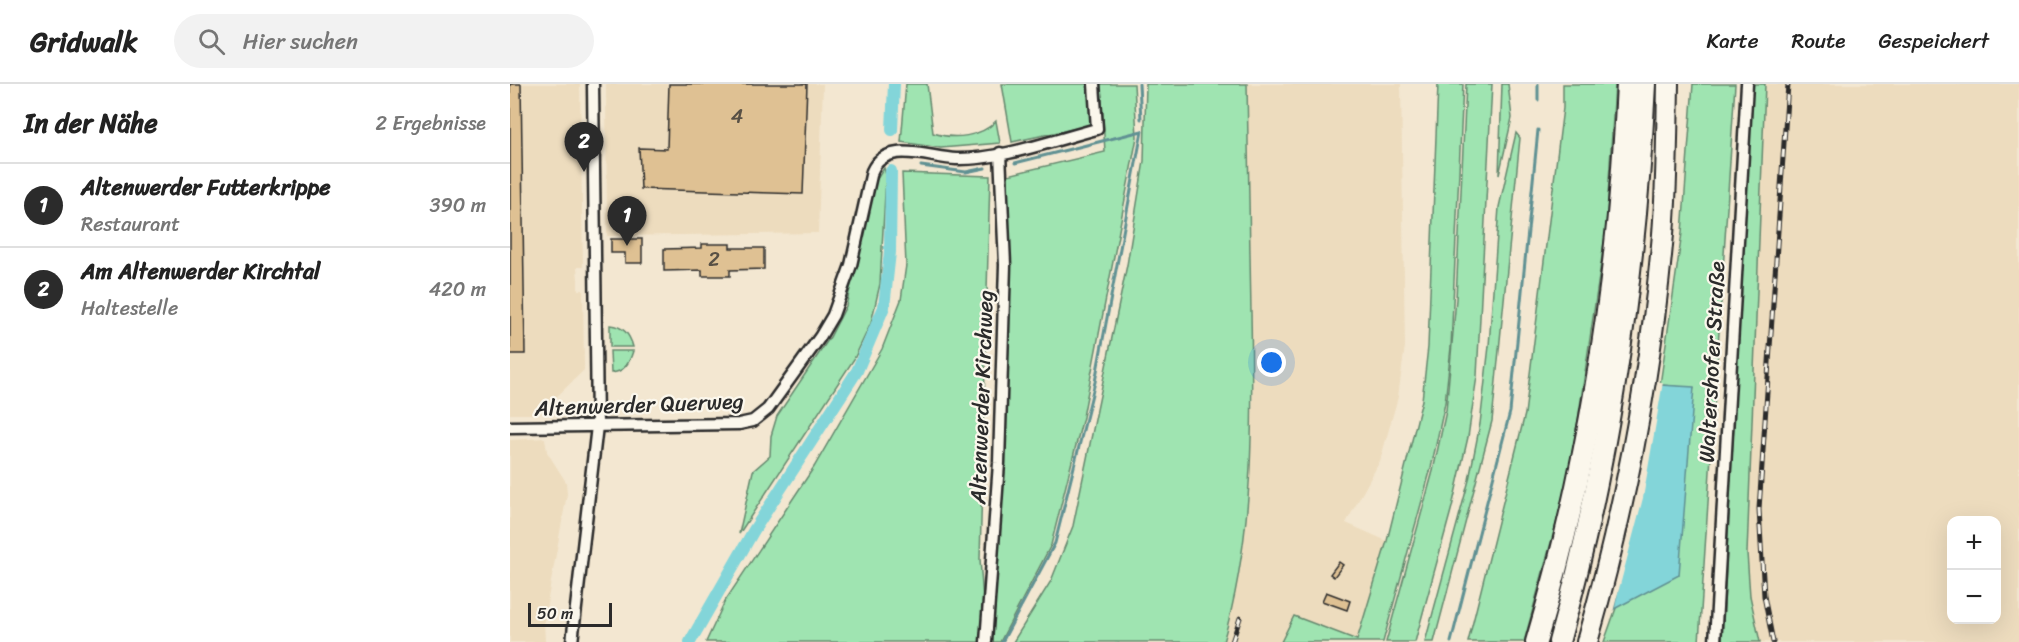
<!DOCTYPE html>
<html lang="de">
<head>
<meta charset="utf-8">
<style>
	:root { --surface:#fff; --page:#f2f2f2; --text:#222; --muted:#767676; --line:#e0e0e0; --accent:#2b2b2b }
	body { margin:0; font-family:Sriracha,sans-serif; background:var(--page); color:var(--text) }
	.controls { position:absolute; right:18px; bottom:18px; display:grid; overflow:hidden; border-radius:12px; box-shadow:0 6px 24px #0002 }
	.controls button { width:54px; height:54px; display:grid; place-items:center; padding:0; border:0; border-bottom:2px solid var(--line); background:var(--surface); color:var(--text); font:30px sans-serif }
	.scale { position:absolute; left:18px; bottom:15px; width:84px; box-sizing:border-box; padding-left:6px; border:3px solid #2b2b2b; border-top:0; font-size:16px; line-height:21px; white-space:nowrap; color:#2b2b2b; -webkit-text-stroke:4px #fbf7ec; paint-order:stroke }
	.you { position:absolute; left:762px; top:279px; width:21px; height:21px; margin:-15px; border:4px solid #fff; border-radius:50%; background:#1a73e8; box-shadow:0 0 0 9px #1a73e833 }
	.badge { display:grid; place-items:center; width:39px; height:39px; border-radius:50%; background:var(--accent); color:#fff; font-size:20px; font-weight:700 }
	.pin { position:absolute; translate:-50% -50px; filter:drop-shadow(0 2px 3px #0008) }
	.pin::after { content:''; position:absolute; top:32px; width:21px; height:18px; background:inherit; clip-path:polygon(0 0,100% 0,50% 100%) }
	.list { margin:0; padding:0; list-style:none }
	h2 { display:flex; justify-content:space-between; align-items:center; height:78px; margin:0; padding:0 24px; font-size:26px }
	h2 small { font-size:20px; font-weight:400; color:var(--muted) }
	.list li { display:grid; grid-template-columns:39px 1fr auto; gap:18px; align-items:center; box-sizing:border-box; height:84px; padding:0 24px; border-top:2px solid var(--line) }
	.list b { display:block; font-size:22px; white-space:nowrap }
	.list p { margin:0; font-size:20px; white-space:nowrap; color:var(--muted) }
	.list em { font-size:20px; font-style:normal; color:var(--muted) }
	.icon { flex:none; width:33px; height:33px; fill:none; stroke:currentColor; stroke-width:2; stroke-linecap:round; stroke-linejoin:round }
	.map { position:relative; flex:none; width:1509px; height:558px; overflow:hidden }
	header { display:flex; align-items:center; gap:36px; box-sizing:border-box; height:84px; padding:0 30px; background:var(--surface); border-bottom:2px solid var(--line) }
	header strong { font-size:28px }
	nav { display:flex; gap:33px; margin-inline-start:auto; font-size:21px }
	.search { width:420px; height:54px; background:var(--page); display:flex; align-items:center; gap:15px; box-sizing:border-box; padding:0 21px; border-radius:33px; color:var(--muted); font-size:22px }
	main { display:flex }
	aside { flex:1; background:var(--surface) }
	.map>svg:first-child { display:block }
</style>
</head>
<body>
<header>
<strong>Gridwalk</strong>
<div class="search"><svg class="icon" aria-label="search" viewBox="0 0 24 24"><circle cx="10" cy="10" r="6"/><path d="M15 15l6 6"/></svg>Hier suchen</div>
<nav><a>Karte</a><a>Route</a><a>Gespeichert</a></nav>
</header>
<main>
<aside>
<h2>In der Nähe<small>2 Ergebnisse</small></h2>
<ul class="list">
<li><span class="badge">1</span><div><b>Altenwerder Futterkrippe</b><p>Restaurant</p></div><em>390 m</em></li>
<li><span class="badge">2</span><div><b>Am Altenwerder Kirchtal</b><p>Haltestelle</p></div><em>420 m</em></li>
</ul>
</aside>
<div class="map">
<svg width="1509" height="558" viewBox="0 0 1509 558">
	<rect width="100%" height="100%" fill="#f3e7d1"/>
	<filter id="ink" filterUnits="userSpaceOnUse"><feTurbulence type="fractalNoise" baseFrequency=".0167" numOctaves="2"/><feDisplacementMap in="SourceGraphic" scale="12" xChannelSelector="R" yChannelSelector="G"/><feConvolveMatrix kernelMatrix="1 2 1 2 8 2 1 2 1" color-interpolation-filters="sRGB"/></filter>
	<g filter="url(#ink)">
		<g fill="#eddcbe" fill-rule="evenodd">
			<path d="M 0,0 L 70,0 L 73,183 L 67,183 L 68,196 L 68,206 L 73,206 L 74,286 L 29,330 L 0,330 Z"/>
			<path d="M 96,0 L 313,0 L 308,149 L 97,152 Z"/>
			<path d="M 737,0 L 891,0 L 895,262 L 888,313 L 870,377 L 836,439 L 877,457 L 847,556 L 784,532 L 771,558 L 713,558 L 731,480 L 739,411 L 743,318 Z"/>
			<path d="M 1255,0 L 1509,0 L 1509,558 L 1250,558 L 1240,512 L 1237,469 ZM 1442,436 L 1486,436 L 1486,536 L 1442,536 Z"/>
			<path d="M 35,354 L 37,368 L 56,398 L 57,410 L 34,536 L 35,558 L 0,558 L 0,356 Z"/>
		</g>
		<g fill="#9fe4b1" stroke="#65886e" stroke-width="1.5">
			<path d="M 396,0 L 417,0 L 423,49 C 444,56 471,53 486,37 L 490,59 L 431,64 L 391,58 Z"/>
			<path d="M 492,0 L 578,0 L 581,41 L 502,58 Z"/>
			<path d="M 591,0 L 624,0 L 627,53 L 573,333 L 541,461 L 490,558 L 481,558 L 497,180 L 498,91 L 595,68 Z"/>
			<path d="M 636,0 L 737,0 C 738,76 740,152 741,228 C 743,339 744,451 713,558 L 503,558 L 541,497 L 563,442 L 617,181 L 634,77 Z"/>
			<path d="M 928,0 L 953,0 L 941,263 L 935,319 L 921,384 L 873,558 L 771,558 L 784,532 L 847,556 L 877,457 L 912,316 L 918,263 Z"/>
			<path d="M 956,0 L 982,0 L 967,292 L 958,353 L 942,423 L 905,558 L 876,558 L 923,387 L 936,327 L 946,215 Z"/>
			<path d="M 992,0 L 998,0 L 1002,34 L 989,91 Z"/>
			<path d="M 1053,0 L 1105,0 L 1096,145 L 1068,336 L 1056,403 L 1014,558 L 958,558 L 1015,330 L 1053,24 Z"/>
			<path d="M 1183,0 L 1225,0 L 1189,558 L 1094,558 L 1184,304 L 1150,301 L 1172,149 Z"/>
			<path d="M 1242,0 L 1255,0 L 1237,469 L 1240,512 L 1250,558 L 1212,558 Z"/>
			<path d="M 1006,49 L 1010,54 L 982,337 L 924,558 L 915,558 L 959,396 L 970,340 L 979,262 L 989,123 Z"/>
			<path d="M 374,84 L 376,91 L 370,200 L 361,239 L 344,275 L 229,450 L 243,387 L 260,372 L 261,352 L 267,332 L 320,253 L 336,222 L 365,98 Z"/>
			<path d="M 392,89 L 480,92 L 470,475 L 476,558 L 196,558 L 215,517 L 304,383 L 372,265 L 391,216 L 396,181 Z"/>
			<path d="M 100,241 C 113,242 120,251 123,263 L 100,263 Z"/>
			<path d="M 100,267 L 123,267 C 119,280 114,288 101,289 Z"/>
		</g>
		<path fill="#83d5d9" stroke="#609193" stroke-width="1.5" d="M 1150,301 L 1184,303 L 1169,491 L 1104,525 Z"/>
		<path fill="#f3e7d1" d="M 1149,298 L 1153,298 L 1133,414 L 1103,528 L 1101,525 Z"/>
		<g fill="none" stroke-linecap="round" stroke-linejoin="round">
			<g stroke="#609193" stroke-width="3">
				<path d="M 629,0 L 631,35"/>
				<path d="M 1028,0 L 1028,16"/>
				<path d="M 411,82 L 456,88 L 475,84"/>
				<path d="M 492,558 L 545,459 L 585,298 L 632,47 L 505,79"/>
				<path d="M 941,558 L 1000,328 L 1028,46"/>
			</g>
			<g stroke="#83d5d9" stroke-width="12">
				<path d="M 382,46 L 384,0"/>
				<path d="M 180,558 L 244,446 L 347,287 L 374,223 L 380,168 L 381,87"/>
			</g>
		</g>
		<g fill="#dfc193" stroke="#2b2b2b" stroke-width="1.5">
			<path d="M 0,0 L 11,0 L 15,270 L 0,270 Z"/>
			<path d="M 159,0 L 297,0 L 293,110 L 131,105 L 129,64 L 157,65 Z"/>
			<path d="M 101,155 L 132,155 L 132,179 L 115,179 L 115,169 L 101,169 Z"/>
			<path d="M 192,160 L 220,160 L 220,164 L 254,164 L 254,185 L 220,186 L 220,192 L 192,192 L 192,186 L 154,187 L 154,165 L 192,164 Z"/>
			<path d="M 829,478 L 833,481 L 824,493 L 820,490 Z"/>
			<path d="M 816,508 L 840,517 L 837,526 L 812,517 Z"/>
		</g>
		<g fill="none" stroke-linecap="round" stroke-linejoin="round">
			<g stroke="#2b2b2b" stroke-width="15">
				<g id="street">
					<path d="M 0,343 L 229,340 L 243,337 L 258,325 L 310,253 L 323,231 L 341,181 L 362,87 C 376,55 419,74 446,75 C 490,76 544,56 587,45 L 584,0"/>
					<path d="M 62,558 L 87,342 L 83,0"/>
					<path d="M 476,558 L 489,379 L 495,181 L 490,69"/>
					<path d="M 1205,558 L 1237,0"/>
				</g>
			</g>
			<g stroke="#2b2b2b" stroke-width="24">
				<g id="highway">
					<path d="M 1026,558 C 1080,377 1109,188 1117,0"/>
					<path d="M 1049,558 C 1100,375 1126,189 1135,0"/>
					<path d="M 1077,558 C 1115,425 1141,288 1153,150 C 1157,101 1157,50 1158,0"/>
				</g>
			</g>
			<use href="#street" stroke="#fbf7ec" stroke-width="10"/>
			<use href="#highway" stroke="#fbf7ec" stroke-width="20"/>
			<g stroke="#2b2b2b" stroke-width="5">
				<g id="rail">
					<path d="M 722,558 L 730,534"/>
					<path d="M 1263,558 L 1254,512 L 1249,425 L 1278,0"/>
				</g>
			</g>
			<use href="#rail" stroke="#fbf7ec" stroke-width="3" stroke-dasharray="9" stroke-linecap="butt"/>
		</g>
	</g>
	<g text-anchor="middle" stroke-width="4.5" stroke-linejoin="round" paint-order="stroke">
		<g font-size="20" fill="#585045">
			<text x="227" y="39">4</text>
			<text x="204" y="182">2</text>
		</g>
		<g font-size="22" fill="#2b2b2b" stroke="#fbf7ec">
			<text transform="translate(1201 278) rotate(-87)" y="8">Waltershofer Straße</text>
			<text transform="translate(471 313) rotate(-88)" y="8">Altenwerder Kirchweg</text>
			<text transform="translate(129 320) rotate(-2)" y="8">Altenwerder Querweg</text>
		</g>
	</g>
</svg>
<div class="controls">
<button>+</button>
<button>−</button>
</div>
<div class="scale">50 m</div>
<div class="you"></div>
<div class="pin badge" style="left:117px;top:162px">1</div>
<div class="pin badge" style="left:74px;top:88px">2</div>
</div>
</main>
</body>
</html>
